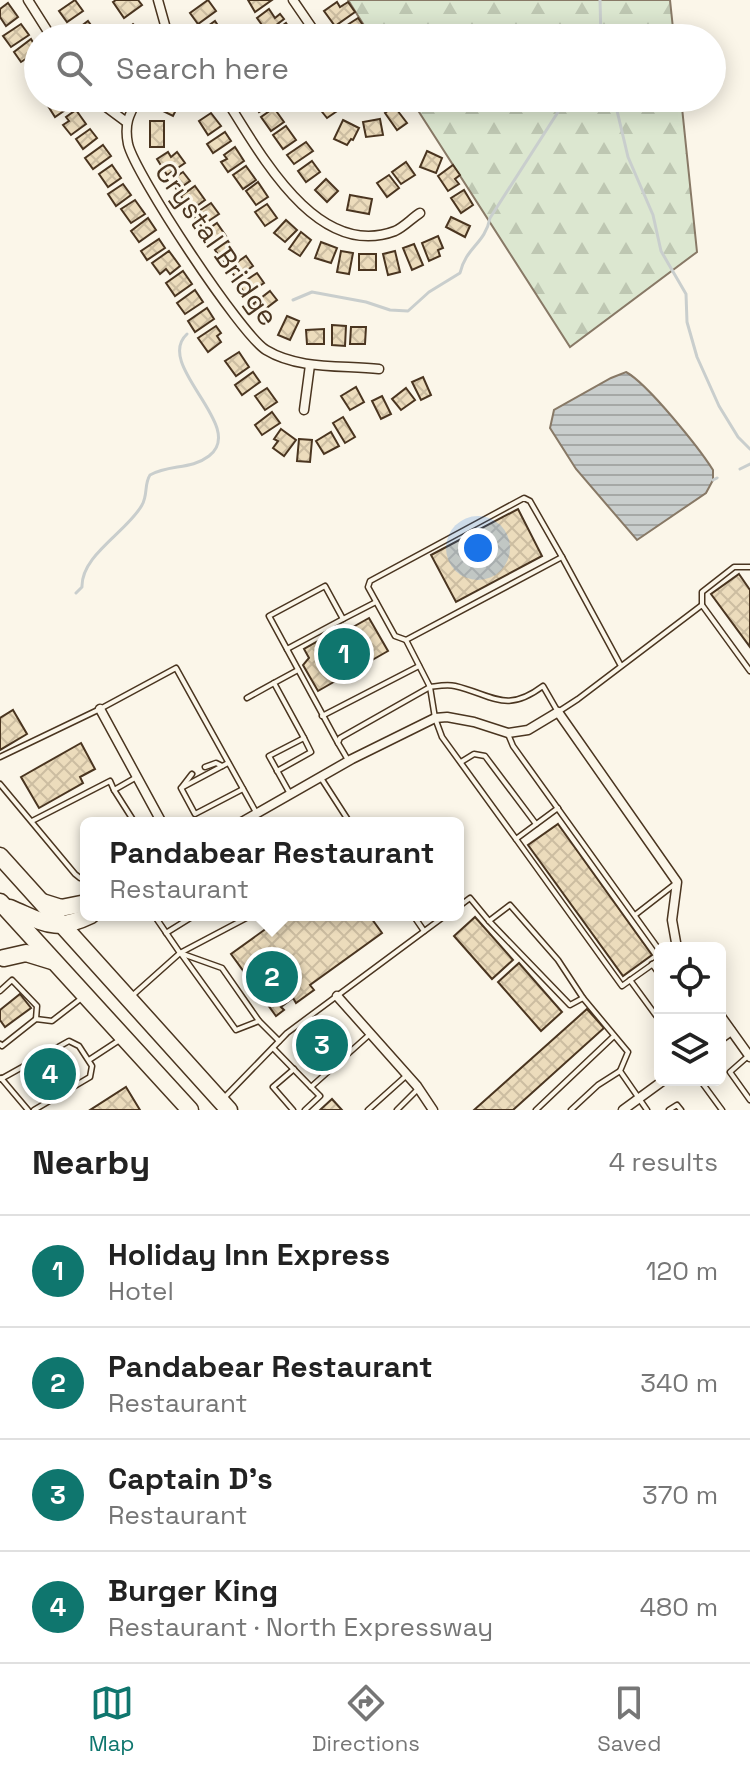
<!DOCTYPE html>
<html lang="en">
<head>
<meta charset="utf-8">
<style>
	:root { --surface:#fff; --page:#f2f2f2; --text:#222; --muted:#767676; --line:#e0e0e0; --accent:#0f766e }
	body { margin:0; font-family:"Space Grotesk",sans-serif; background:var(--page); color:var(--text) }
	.controls { position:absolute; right:24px; bottom:24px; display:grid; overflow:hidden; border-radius:12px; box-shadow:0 4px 20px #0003 }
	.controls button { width:72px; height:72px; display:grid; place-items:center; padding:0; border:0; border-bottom:2px solid var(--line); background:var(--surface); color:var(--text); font:40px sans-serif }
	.you { position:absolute; left:478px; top:548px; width:28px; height:28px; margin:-20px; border:6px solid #fff; border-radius:50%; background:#1a73e8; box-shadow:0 0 0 12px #1a73e833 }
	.badge { display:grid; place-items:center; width:52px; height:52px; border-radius:50%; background:var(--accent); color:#fff; font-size:26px; font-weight:700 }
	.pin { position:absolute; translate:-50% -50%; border:4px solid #fff; box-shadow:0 2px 8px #0006 }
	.popup { position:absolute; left:80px; top:817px; width:384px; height:104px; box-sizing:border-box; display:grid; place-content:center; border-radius:12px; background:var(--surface); filter:drop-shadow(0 2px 6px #0005); font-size:26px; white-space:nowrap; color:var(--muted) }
	.popup b { font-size:30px; color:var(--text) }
	.popup::after { content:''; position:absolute; left:50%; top:100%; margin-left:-16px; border:16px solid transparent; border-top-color:var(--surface) }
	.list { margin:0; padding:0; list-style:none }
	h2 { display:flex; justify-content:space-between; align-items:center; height:104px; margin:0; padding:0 32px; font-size:34px }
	h2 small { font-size:26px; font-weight:400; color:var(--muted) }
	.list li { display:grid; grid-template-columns:52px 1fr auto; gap:24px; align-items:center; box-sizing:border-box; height:112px; padding:0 32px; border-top:2px solid var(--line) }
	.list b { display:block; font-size:30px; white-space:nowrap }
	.list p { margin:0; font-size:26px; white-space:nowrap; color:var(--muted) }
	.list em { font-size:26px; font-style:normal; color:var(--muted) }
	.icon { flex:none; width:44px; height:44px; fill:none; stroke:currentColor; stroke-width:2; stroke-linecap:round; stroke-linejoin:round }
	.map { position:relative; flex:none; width:750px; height:1110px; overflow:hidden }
	.search { position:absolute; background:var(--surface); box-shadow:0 4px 20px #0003; left:24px; right:24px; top:24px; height:88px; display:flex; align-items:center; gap:20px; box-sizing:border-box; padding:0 28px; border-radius:44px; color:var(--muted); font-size:30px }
	.sheet { height:552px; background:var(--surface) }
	nav { display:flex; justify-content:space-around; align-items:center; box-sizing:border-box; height:112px; border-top:2px solid var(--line); background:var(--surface); font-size:22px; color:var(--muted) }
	nav a { display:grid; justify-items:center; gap:4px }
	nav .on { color:var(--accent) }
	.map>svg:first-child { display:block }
</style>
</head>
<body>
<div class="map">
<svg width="750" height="1110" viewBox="0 0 750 1110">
	<defs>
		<pattern id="forest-firs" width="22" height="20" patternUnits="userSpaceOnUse" patternTransform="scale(2)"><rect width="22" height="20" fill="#dce7d0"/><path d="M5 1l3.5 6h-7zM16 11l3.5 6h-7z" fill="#bec7b2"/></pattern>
		<pattern id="water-rules" width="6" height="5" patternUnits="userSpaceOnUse" patternTransform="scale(2)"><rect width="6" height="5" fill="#c9cecd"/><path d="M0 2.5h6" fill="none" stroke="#a5a8a6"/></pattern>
		<pattern id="building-cross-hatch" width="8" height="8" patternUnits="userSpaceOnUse" patternTransform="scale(2)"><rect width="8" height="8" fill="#ecdcbc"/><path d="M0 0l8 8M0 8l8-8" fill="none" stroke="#ccbda1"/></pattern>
	</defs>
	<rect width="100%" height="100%" fill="#fbf6e9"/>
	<g fill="url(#forest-firs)" stroke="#887966" stroke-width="2">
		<path d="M 348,0 L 670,0 L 674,38 L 372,38 Z"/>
		<path d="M 410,98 L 681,98 L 697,252 L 570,347 Z"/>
	</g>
	<path fill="url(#water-rules)" stroke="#887966" stroke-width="2" d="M 626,372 C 648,384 699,448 713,470 L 713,480 L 706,493 L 637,540 L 576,469 L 550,428 L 554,410 L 611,378 Z"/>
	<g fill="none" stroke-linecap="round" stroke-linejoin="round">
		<g stroke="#c9cecd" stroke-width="3">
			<path d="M 600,0 L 601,38"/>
			<path d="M 614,98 L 628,157 L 653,215 L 661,251 L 686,294 L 687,322 L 697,357 L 719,406 L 738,437 L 750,449"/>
			<path d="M 293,300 L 312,292 L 366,302 L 390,310 L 408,311 L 429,292 L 460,273 C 466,247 485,244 490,218 L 567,98"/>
			<path d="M 740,469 L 750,464"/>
			<path d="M 713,480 L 717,478"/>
			<path d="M 76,593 L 82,587 C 81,555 128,531 142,505 C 148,495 144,484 150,475 C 169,464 191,470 209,456 C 248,427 153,365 187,334"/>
		</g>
	</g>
	<g fill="url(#building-cross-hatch)" stroke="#4a3520" stroke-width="2">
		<path d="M 75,0 L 83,11 L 67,22 L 59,11 Z"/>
		<path d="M 116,0 L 138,0 L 142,5 L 124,18 L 113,2 Z"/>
		<path d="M 208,0 L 216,11 L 198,24 L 190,13 Z"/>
		<path d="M 248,0 L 272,0 L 255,12 Z"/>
		<path d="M 337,2 L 340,7 L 348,2 L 355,12 L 335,26 L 324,11 Z"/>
		<path d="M 8,3 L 18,17 L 6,26 L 0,17 L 0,9 Z"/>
		<path d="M 269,9 L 275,18 L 280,14 L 284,19 L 267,32 L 257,18 Z"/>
		<path d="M 358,18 L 365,28 L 351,38 L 343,38 L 338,31 Z"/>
		<path d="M 88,21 L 99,36 L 75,38 L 72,33 Z"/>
		<path d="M 215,21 L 225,36 L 221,38 L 205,38 L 201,31 Z"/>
		<path d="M 286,23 L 296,38 L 271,38 L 269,35 Z"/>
		<path d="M 21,24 L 29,35 L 11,47 L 3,36 Z"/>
		<path d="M 133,24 L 146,36 L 144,38 L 128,38 L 123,33 Z"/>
		<path d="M 31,39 L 38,51 L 21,62 L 14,52 Z"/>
		<path d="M 38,58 L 38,79 L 37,80 L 28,66 Z"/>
		<path d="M 60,98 L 70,98 L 74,104 L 55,117 L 48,106 Z"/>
		<path d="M 162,98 L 178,106 L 173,116 L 157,108 Z"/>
		<path d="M 250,98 L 270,98 L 273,103 L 259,112 Z"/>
		<path d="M 332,99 L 340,109 L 327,118 L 319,108 Z"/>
		<path d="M 394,106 L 407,123 L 397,130 L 385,113 Z"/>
		<path d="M 274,108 L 284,122 L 271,131 L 261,117 Z"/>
		<path d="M 76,110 L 86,124 L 71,135 L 63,125 L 69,121 L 66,117 Z"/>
		<path d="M 211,113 L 221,126 L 208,135 L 199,121 Z"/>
		<path d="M 380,119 L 383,135 L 366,137 L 363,122 Z"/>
		<path d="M 343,120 L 359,128 L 353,140 L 351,139 L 347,145 L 334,139 Z"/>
		<rect x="150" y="121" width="14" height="26"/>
		<path d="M 286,126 L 296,140 L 283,149 L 273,135 Z"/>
		<path d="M 90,129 L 97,138 L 83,149 L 76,139 Z"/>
		<path d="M 225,132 L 231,141 L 213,153 L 207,144 Z"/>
		<path d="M 306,142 L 313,151 L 294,164 L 287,155 Z"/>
		<path d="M 103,145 L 111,156 L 93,169 L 85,158 Z"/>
		<path d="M 235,147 L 244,161 L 228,172 L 221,162 L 227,159 L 224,155 Z"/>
		<path d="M 427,151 L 442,158 L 436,173 L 420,167 Z"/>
		<path d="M 168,152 L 171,157 L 177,152 L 185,163 L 167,175 L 157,159 Z"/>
		<path d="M 312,161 L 320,172 L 306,182 L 298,171 Z"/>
		<path d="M 406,162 L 415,175 L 401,184 L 392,172 Z"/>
		<path d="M 112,165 L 121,178 L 108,187 L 99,174 Z"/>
		<path d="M 453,165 L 460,175 L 455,179 L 459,184 L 448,191 L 438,176 Z"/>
		<path d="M 246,166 L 256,180 L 243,189 L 233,175 Z"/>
		<path d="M 183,172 L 190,181 L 177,190 L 171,180 Z"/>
		<path d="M 389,175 L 399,188 L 387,197 L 377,183 Z"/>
		<path d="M 326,179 L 338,191 L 327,202 L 315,190 Z"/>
		<path d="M 258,182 L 268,197 L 256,205 L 246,191 Z"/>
		<path d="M 123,184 L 131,195 L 116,206 L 108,194 Z"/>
		<path d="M 195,186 L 205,200 L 191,210 L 181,196 Z"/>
		<path d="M 464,190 L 473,205 L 461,213 L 451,198 Z"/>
		<path d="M 350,195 L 372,199 L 369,214 L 347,210 Z"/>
		<path d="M 135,200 L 145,214 L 131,223 L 121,209 Z"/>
		<path d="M 211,203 L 219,214 L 201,226 L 193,215 Z"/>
		<path d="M 267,204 L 277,218 L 265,226 L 255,212 Z"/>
		<path d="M 451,217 L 470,226 L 465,237 L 446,227 Z"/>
		<path d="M 148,218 L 156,230 L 139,242 L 131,231 Z"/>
		<path d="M 286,220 L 297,230 L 285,242 L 274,233 Z"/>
		<path d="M 217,223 L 226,236 L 214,245 L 204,232 Z"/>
		<path d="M 301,232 L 311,240 L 300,256 L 289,249 Z"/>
		<path d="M 438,236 L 443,248 L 438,250 L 440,256 L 429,261 L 422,243 Z"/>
		<path d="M 159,239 L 165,248 L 147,260 L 141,251 Z"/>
		<path d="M 228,241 L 238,255 L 225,264 L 215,250 Z"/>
		<path d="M 321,242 L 337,248 L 331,263 L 315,258 Z"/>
		<path d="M 414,244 L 423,265 L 412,270 L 403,248 Z"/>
		<path d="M 169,251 L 180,266 L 170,274 L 166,269 L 160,274 L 152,263 Z"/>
		<path d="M 341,251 L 353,253 L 349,274 L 337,272 Z"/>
		<path d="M 395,251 L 400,272 L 388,275 L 383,254 Z"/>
		<rect x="359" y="254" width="17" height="16"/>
		<path d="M 246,256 L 253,266 L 236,278 L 229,268 Z"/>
		<path d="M 183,271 L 192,284 L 175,296 L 166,283 Z"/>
		<path d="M 257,273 L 264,283 L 246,295 L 239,285 Z"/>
		<path d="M 195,290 L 203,302 L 185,314 L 177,303 Z"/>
		<path d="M 270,291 L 277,300 L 260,313 L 253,304 Z"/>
		<path d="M 207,308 L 214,319 L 195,332 L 188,321 Z"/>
		<path d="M 287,316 L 299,321 L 290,340 L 278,335 Z"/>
		<path d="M 332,325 L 346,326 L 345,346 L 332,345 Z"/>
		<path d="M 216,326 L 221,333 L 217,336 L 221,342 L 208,352 L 198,338 Z"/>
		<path d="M 351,327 L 366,327 L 365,344 L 350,344 Z"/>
		<path d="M 324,329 L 324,344 L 307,344 L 306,330 Z"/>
		<path d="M 239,352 L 249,367 L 236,376 L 225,361 Z"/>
		<path d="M 253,372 L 260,382 L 242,395 L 235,385 Z"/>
		<path d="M 423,377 L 431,395 L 421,400 L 412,382 Z"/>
		<path d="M 356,387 L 364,402 L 350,410 L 341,396 Z"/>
		<path d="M 267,388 L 277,402 L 265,410 L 255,396 Z"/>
		<path d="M 406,388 L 415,400 L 401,410 L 392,399 Z"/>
		<path d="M 382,396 L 391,414 L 381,419 L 372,401 Z"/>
		<path d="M 272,412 L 280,423 L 262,435 L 255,425 Z"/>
		<path d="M 343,417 L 355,437 L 345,443 L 333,423 Z"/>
		<path d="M 281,429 L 296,440 L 284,456 L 273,448 L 278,441 L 274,439 Z"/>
		<path d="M 331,432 L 339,446 L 324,454 L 316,441 Z"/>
		<path d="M 299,439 L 312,440 L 310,462 L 297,461 Z"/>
		<path d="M 518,509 L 542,556 L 456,602 L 431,555 Z"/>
		<path d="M 739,574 L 750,590 L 750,647 L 711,594 Z"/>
		<path d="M 369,618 L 388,651 L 318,691 L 303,665 L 309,658 L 304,649 L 334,632 L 337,636 Z"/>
		<path d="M 13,710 L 27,734 L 0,750 L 0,718 Z"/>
		<path d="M 81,743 L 95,769 L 80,777 L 83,783 L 39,808 L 21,777 Z"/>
		<path d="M 558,824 L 652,955 L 623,976 L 528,845 Z"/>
		<path d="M 285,915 L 369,915 L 382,933 L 310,985 L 314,990 L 296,1003 L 293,998 L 281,1007 L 284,1010 L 276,1016 L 231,954 Z"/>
		<path d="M 475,917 L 513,960 L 492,979 L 454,936 Z"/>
		<path d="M 519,963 L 562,1012 L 541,1031 L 498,982 Z"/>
		<path d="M 20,994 L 31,1008 L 5,1027 L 0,1020 L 0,1010 Z"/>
		<path d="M 587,1009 L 604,1028 L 513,1110 L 474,1110 Z"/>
		<path d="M 327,1027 L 340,1040 L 316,1063 L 304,1050 Z"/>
		<path d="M 126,1087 L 140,1110 L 90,1110 Z"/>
		<path d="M 332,1099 L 342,1110 L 320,1110 Z"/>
	</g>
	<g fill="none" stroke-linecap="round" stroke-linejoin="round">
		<g stroke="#4a3520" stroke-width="7">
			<g id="lane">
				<path d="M 702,605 L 702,592 L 734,567 L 750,567"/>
				<path d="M 406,640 L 395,636 L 368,587 L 370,581 L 524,498 L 530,501 L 562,557"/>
				<path d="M 287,649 L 343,619"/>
				<path d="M 621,666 L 562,557 L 406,640 L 430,687 C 438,686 447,684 455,686 C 493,695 506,714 543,686 L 558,712 L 578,699 L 702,605 L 750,671"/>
				<path d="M 247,698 L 274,683"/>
				<path d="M 322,716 L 419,666"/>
				<path d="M 508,734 L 513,746 L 660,951"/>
				<path d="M 338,743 L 269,616 L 325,586 L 343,619 L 376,602"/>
				<path d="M 0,757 L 100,709 L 176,668 L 257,814"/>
				<path d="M 348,760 L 338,743 L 340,738 L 430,687 L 435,718 L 442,737 L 516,839 L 558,808"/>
				<path d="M 461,762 L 474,754 L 485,756 L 536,824"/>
				<path d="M 228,763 L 181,788 L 195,814 L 243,789"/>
				<path d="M 205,767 L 216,763 L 222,766"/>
				<path d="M 277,771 L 311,752 L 304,738"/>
				<path d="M 321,778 L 350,823"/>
				<path d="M 0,784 L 75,874 L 80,878 L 86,879"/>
				<path d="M 182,787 L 192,774"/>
				<path d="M 289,792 L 269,756 L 304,738 L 274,683 L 298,670"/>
				<path d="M 32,821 L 110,781 L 114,790"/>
				<path d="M 135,823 L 114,790 L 135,778"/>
				<path d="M 516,839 L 622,986 L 660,959"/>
				<path d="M 458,907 L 470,898 L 489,921 L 570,1005 L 583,998 L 628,1052 L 620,1071 L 647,1110"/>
				<path d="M 390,915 L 391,917"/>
				<path d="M 413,915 L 424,931"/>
				<path d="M 635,915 L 675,884"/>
				<path d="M 489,921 L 510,905 L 558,960 L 583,998"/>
				<path d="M 166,933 L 195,915"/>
				<path d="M 180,953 L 222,968 L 259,1021 L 279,1041"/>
				<path d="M 180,953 L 252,915"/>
				<path d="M 182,955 L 236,1030 L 259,1021"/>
				<path d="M 652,964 L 660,975"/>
				<path d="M 630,980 L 660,1021"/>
				<path d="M 0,991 L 12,980 L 37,1006 L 36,1019"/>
				<path d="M 133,995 L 180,953 L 154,915"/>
				<path d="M 0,1044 L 2,1046 L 36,1019 L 52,1021 L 83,997"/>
				<path d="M 273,1048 L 311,1087 L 370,1034"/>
				<path d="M 747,1057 L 730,1072 L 750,1100"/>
				<path d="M 89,1060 L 118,1041"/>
				<path d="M 1,1078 L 28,1110"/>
				<path d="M 1,1079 L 69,1041 L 79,1046 L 92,1066 L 90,1077 L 34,1110"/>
				<path d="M 700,1080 L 722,1110"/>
				<path d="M 223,1099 L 287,1033 L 446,915"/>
				<path d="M 293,1110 L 273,1087 L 294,1069"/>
				<path d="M 305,1110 L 320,1096 L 311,1087"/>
				<path d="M 368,1110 L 407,1075"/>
				<path d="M 397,1110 L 418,1089"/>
				<path d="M 536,1110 L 614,1036"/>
				<path d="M 571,1110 L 598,1085 L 620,1071"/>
				<path d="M 669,1110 L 677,1105 L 681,1110"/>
			</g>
		</g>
		<g stroke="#4a3520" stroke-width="11">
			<g id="street">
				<path d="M 28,0 L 52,38"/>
				<path d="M 158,0 L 165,25 L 166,38"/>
				<path d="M 293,0 L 319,38"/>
				<path d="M 94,98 L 125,121"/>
				<path d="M 138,98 C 129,115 124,124 128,144 C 135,174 241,335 266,350 C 299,370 342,365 379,369"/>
				<path d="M 225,98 C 259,151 316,261 395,231 C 404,227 412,218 420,213"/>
				<path d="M 304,410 L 310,365"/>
				<path d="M 100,709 L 162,823"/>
				<path d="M 240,823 L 352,759 L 435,718 L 447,717 L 474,722 L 508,733 L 528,730 L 558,712 L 677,882 L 672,920 L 677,948"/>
				<path d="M 337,996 L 417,1086 L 433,1110"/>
				<path d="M 720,1015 L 750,1057"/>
				<path d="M 720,1039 L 731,1031"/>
				<path d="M 623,1110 L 664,1080"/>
			</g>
		</g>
		<g stroke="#4a3520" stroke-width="19">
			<g id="highway">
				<path d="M 0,856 L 229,1110"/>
				<path d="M 0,902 L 190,1110"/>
				<path d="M 42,902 L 61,908 L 86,903"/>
				<path d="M 10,908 C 45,923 54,933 91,915"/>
				<path d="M 4,958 L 26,953 L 52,961"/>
			</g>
		</g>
		<use href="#lane" stroke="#fbf6e9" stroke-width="4"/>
		<use href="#street" stroke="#fbf6e9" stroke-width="8"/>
		<use href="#highway" stroke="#fbf6e9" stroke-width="16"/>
	</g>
	<g text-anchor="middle" stroke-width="6" stroke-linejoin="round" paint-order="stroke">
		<g font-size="28" fill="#4a3520" stroke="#fbf6e9">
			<text transform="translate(217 244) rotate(55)" y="10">Crystal Bridge</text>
		</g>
	</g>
</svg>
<div class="controls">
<button><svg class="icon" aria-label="locate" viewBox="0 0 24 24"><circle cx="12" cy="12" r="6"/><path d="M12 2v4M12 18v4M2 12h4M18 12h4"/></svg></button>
<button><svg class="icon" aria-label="layers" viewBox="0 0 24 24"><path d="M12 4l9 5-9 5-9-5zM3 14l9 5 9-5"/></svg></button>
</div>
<div class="you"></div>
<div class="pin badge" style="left:344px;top:654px">1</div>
<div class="pin badge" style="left:272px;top:977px">2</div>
<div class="popup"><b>Pandabear Restaurant</b>Restaurant</div>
<div class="pin badge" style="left:322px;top:1045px">3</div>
<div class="pin badge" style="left:50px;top:1074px">4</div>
<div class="search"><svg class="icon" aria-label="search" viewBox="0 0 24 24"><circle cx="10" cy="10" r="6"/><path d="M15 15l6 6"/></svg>Search here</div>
</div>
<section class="sheet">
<h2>Nearby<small>4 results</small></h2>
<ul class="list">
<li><span class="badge">1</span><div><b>Holiday Inn Express</b><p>Hotel</p></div><em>120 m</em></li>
<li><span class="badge">2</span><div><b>Pandabear Restaurant</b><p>Restaurant</p></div><em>340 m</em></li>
<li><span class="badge">3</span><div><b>Captain D's</b><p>Restaurant</p></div><em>370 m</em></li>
<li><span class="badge">4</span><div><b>Burger King</b><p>Restaurant · North Expressway</p></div><em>480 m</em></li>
</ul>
</section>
<nav>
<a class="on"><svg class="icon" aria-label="map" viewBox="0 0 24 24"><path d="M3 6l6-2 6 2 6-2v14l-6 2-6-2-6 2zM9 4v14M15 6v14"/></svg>Map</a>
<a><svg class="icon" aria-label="directions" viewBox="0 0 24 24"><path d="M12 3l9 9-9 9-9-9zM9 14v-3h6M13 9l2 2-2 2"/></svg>Directions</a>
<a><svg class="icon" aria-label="saved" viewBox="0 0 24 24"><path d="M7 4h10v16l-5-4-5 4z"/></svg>Saved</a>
</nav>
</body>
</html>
